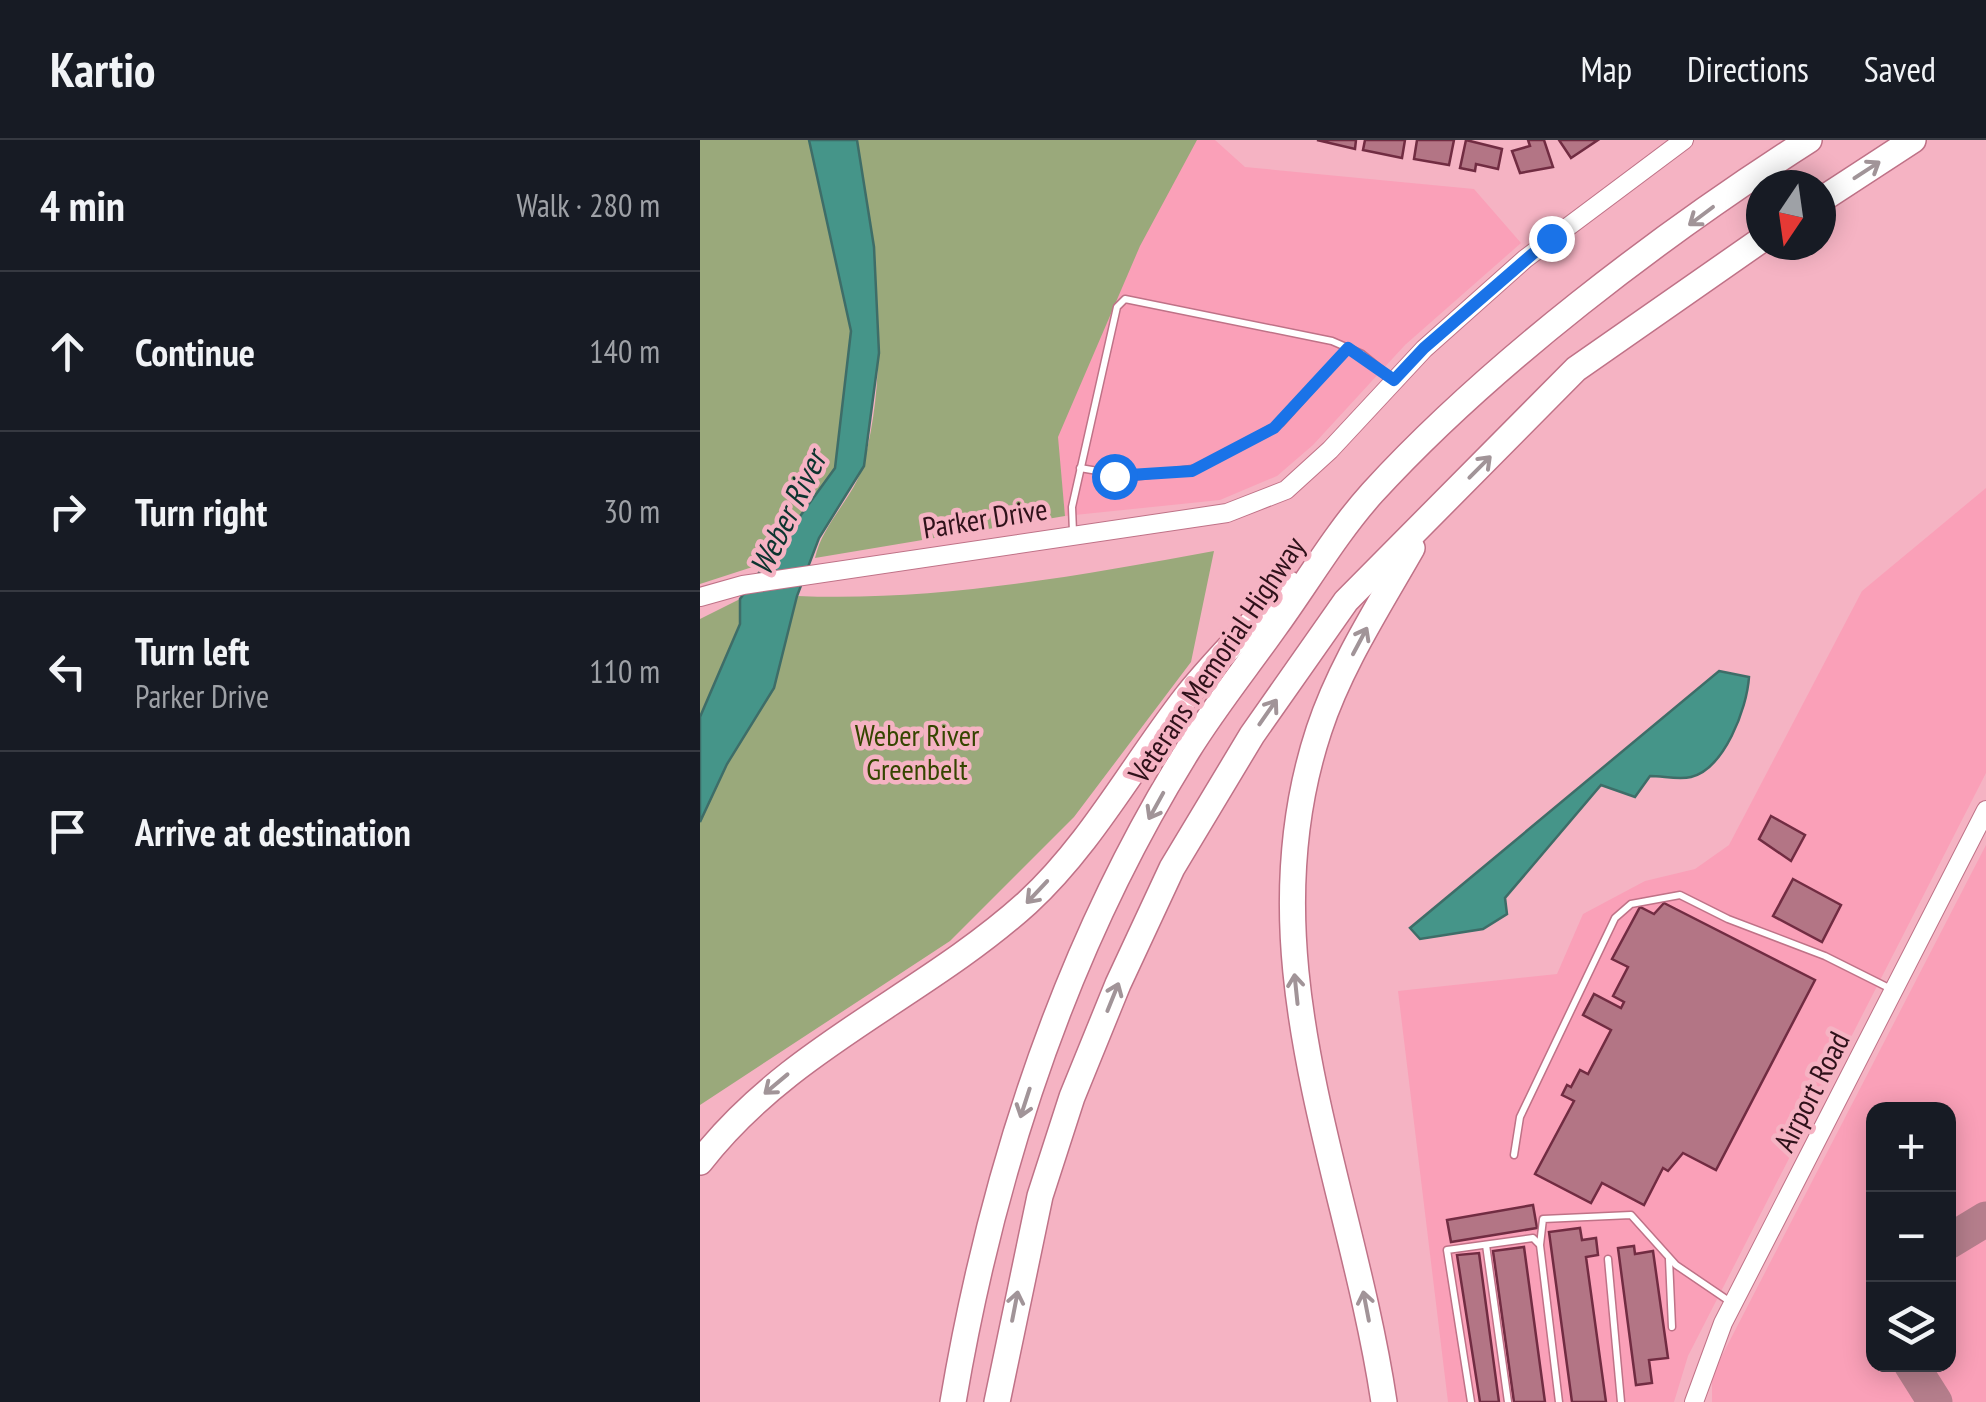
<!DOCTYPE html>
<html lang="en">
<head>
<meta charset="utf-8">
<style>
	:root { --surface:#171b24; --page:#242831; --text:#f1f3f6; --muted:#9ea1a6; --line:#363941 }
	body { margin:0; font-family:"PT Sans Narrow",sans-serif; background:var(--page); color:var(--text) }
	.controls { position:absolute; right:30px; bottom:30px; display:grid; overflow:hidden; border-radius:20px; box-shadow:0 5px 25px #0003 }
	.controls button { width:90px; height:90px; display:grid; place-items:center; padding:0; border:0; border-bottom:2px solid var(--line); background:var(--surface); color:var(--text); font:50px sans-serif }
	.compass { position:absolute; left:1046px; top:30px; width:90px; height:90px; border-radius:50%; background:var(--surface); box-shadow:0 5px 25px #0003; rotate:193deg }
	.stop { position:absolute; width:30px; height:30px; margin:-22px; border:8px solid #1a73e8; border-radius:50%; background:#fff }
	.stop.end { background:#1a73e8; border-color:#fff; box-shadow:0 2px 10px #0008 }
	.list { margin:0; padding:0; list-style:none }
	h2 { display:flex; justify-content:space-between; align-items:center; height:130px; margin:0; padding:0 40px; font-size:42px }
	h2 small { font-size:32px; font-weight:400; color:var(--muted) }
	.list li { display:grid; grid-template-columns:65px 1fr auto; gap:30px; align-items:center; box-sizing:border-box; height:160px; padding:0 40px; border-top:2px solid var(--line) }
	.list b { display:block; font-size:38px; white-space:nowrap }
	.list p { margin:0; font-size:32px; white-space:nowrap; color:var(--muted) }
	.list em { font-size:32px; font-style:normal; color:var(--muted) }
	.icon { flex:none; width:55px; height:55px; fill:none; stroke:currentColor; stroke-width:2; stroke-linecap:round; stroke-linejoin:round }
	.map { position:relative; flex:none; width:1286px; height:1262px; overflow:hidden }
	header { display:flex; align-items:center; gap:60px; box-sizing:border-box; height:140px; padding:0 50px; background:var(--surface); border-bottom:2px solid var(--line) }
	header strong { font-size:48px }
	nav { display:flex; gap:55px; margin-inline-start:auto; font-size:35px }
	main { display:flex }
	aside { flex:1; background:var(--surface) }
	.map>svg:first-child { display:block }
</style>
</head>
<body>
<header>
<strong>Kartio</strong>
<nav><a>Map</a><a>Directions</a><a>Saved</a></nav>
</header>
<main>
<aside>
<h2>4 min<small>Walk · 280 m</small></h2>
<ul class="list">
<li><svg class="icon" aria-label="ahead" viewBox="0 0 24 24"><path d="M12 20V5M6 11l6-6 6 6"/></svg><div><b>Continue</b></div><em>140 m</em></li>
<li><svg class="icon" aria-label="right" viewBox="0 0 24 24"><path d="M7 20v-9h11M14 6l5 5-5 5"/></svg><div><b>Turn right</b></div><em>30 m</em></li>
<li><svg class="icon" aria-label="left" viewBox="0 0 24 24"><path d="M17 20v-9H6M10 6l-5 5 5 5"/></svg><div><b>Turn left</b><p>Parker Drive</p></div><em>110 m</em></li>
<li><svg class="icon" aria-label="arrive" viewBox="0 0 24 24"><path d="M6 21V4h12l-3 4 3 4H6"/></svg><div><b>Arrive at destination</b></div></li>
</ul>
</aside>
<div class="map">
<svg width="1286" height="1262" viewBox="0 0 1286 1262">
	<rect width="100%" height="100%" fill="#f5b3c3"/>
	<g fill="#faa0b8" fill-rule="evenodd">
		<path d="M 496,0 L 515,0 L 545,27 L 774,49 L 821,103 L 705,205 L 613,305 L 577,336 L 520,360 L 365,376 L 357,297 L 438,102 Z"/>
		<path d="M 1286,348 L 1286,633 L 988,1216 L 974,1262 L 748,1262 L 698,851 L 857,834 L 883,774 L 945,741 L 995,729 L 1029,705 L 1162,451 Z"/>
		<path d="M 1286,705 L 1286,1262 L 1012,1262 L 1012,1235 ZM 1174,969 L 1248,969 L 1248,1224 L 1174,1224 Z"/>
	</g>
	<g fill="#9aa97b">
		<path d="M 0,0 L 109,0 L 151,191 L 135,328 L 71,421 L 0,444 Z"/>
		<path d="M 157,0 L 497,0 L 440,106 L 358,297 L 365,376 L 115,418 C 123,382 155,357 164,322 C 192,216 173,106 157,0 Z"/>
		<path d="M 514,411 L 491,522 L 374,677 L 250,801 L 0,965 L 0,682 L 27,624 L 74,548 L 97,456 C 235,462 377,436 514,411 Z"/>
		<path d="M 40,459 L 40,483 L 0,577 L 0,479 Z"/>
	</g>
	<g fill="#459589" stroke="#3e6d68" stroke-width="2.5">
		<path d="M 109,0 L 157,0 L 174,107 L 179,213 L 164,326 L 119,398 L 97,456 L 74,548 L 27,624 L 0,682 L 0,577 L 40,484 L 40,459 L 135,328 L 151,191 Z"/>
		<path d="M 1019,531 L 1049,537 C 1047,569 1024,629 991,637 C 979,640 963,636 950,636 L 935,657 L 901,645 L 805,758 L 807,774 L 783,789 L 720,799 L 710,788 Z"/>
	</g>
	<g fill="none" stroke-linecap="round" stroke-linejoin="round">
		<g stroke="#b57e8c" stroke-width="35">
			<path d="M 1248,1102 L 1286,1079"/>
			<path d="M 1211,1224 L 1235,1262"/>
		</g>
	</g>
	<g fill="#b37585" stroke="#712c42" stroke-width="2.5">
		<path d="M 617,0 L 656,0 L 655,9 Z"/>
		<path d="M 665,0 L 705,0 L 702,18 L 663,10 Z"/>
		<path d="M 717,0 L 754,0 L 749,25 L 714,19 Z"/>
		<path d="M 766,0 L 802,9 L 798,29 L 776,24 L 775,31 L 760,28 Z"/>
		<path d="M 828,0 L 844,0 L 853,27 L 820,33 L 812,11 L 830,6 Z"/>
		<path d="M 859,0 L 898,0 L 871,18 Z"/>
		<path d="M 1071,676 L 1105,695 L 1091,721 L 1059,699 Z"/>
		<path d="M 1093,739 L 1141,765 L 1122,802 L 1073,776 Z"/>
		<path d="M 964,763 L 1115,840 L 1016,1030 L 983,1013 L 968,1031 L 963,1028 L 944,1065 L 902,1043 L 891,1063 L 835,1034 L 874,961 L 862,955 L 867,945 L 871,947 L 880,930 L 888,934 L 911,890 L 883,875 L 894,854 L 921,868 L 924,862 L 913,856 L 928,827 L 912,819 L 940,767 L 954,774 Z"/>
		<path d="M 833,1065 L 837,1088 L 751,1102 L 747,1080 Z"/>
		<path d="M 880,1088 L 882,1100 L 896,1098 L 898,1115 L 886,1117 L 906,1262 L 872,1262 L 849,1092 Z"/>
		<path d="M 934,1106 L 935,1114 L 953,1111 L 968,1218 L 949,1220 L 952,1243 L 936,1245 L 918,1108 Z"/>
		<path d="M 824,1107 L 845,1262 L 814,1262 L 793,1111 Z"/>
		<path d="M 779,1113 L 799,1262 L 780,1262 L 757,1115 Z"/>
	</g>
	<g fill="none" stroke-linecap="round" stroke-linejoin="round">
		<g stroke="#bf7287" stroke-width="9">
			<g id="service">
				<path d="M 380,328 L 433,337 L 499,328 L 581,283 L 648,208"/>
				<path d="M 373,392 L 372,367 L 417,167 L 425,159 L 632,201 L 662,214 L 694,240"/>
				<path d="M 814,1015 L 820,977 L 915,778 L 931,764 L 980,755 L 1028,779 L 1125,816 L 1193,850"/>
				<path d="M 786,1105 L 808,1262"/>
				<path d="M 908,1119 L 921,1262"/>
				<path d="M 969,1119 L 972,1187"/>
				<path d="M 771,1262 L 747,1110 L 833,1098 L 839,1104"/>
				<path d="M 859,1262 L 840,1105 L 843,1079 L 931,1075 L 976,1125 L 1029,1161"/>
			</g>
		</g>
		<g stroke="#bf7287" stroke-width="20">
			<g id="tertiary">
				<path d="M 0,457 L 43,445 L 527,373 L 586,350 L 630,310 L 724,209 L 825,119 L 984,0"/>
				<path d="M 994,1262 L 1023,1183 L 1286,670"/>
			</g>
		</g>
		<g stroke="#bf7287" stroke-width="28">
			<g id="motorway">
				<path d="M 1121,60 L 1213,0"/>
				<path d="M 0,1022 C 88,908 223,857 327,763 C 391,704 433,625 486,557 C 517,518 554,482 589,444"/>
				<path d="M 253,1262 C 292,1032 364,809 488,610 C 514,568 546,528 575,487 C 607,443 636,393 672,353 C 790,224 962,94 1109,0"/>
				<path d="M 297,1262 L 340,1056 L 372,957 L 418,844 L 472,728 L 552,595 L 646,461 L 876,229 L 1061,100"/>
				<path d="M 684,1262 C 650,1036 543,820 619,590 C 640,526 679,466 712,408"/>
			</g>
		</g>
		<use href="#service" stroke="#fff" stroke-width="6"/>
		<use href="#tertiary" stroke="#fff" stroke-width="18"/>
		<use href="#motorway" stroke="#fff" stroke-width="25"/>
	</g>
	<defs><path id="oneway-shaft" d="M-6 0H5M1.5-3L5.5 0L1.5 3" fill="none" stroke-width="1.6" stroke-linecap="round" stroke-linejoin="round" transform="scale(2.5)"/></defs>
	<g stroke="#a19498">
		<use href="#oneway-shaft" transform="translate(1167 30) rotate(-33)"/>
		<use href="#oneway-shaft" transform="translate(1001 76) rotate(143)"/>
		<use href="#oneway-shaft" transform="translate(780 327) rotate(-45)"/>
		<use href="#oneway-shaft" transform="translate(660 501) rotate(-62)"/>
		<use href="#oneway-shaft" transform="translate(568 572) rotate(-55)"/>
		<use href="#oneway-shaft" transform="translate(456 666) rotate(119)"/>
		<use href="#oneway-shaft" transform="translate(337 752) rotate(133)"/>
		<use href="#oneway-shaft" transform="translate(596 849) rotate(-96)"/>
		<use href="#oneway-shaft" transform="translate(413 857) rotate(-68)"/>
		<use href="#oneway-shaft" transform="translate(76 944) rotate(140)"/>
		<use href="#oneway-shaft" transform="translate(325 963) rotate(108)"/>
		<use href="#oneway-shaft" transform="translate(315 1166) rotate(-79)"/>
		<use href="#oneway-shaft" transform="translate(666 1166) rotate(-101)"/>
	</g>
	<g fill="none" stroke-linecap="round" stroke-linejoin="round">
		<path stroke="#1a73e8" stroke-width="12" d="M 414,336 L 492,331 L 574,288 L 648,208 L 694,240 L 724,208 L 851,98"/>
	</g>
	<g text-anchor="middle" stroke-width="9" stroke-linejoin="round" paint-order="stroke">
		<g font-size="30" fill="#2f111a" stroke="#f5b3c3">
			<text transform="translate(285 379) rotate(-9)" y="10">Parker Drive</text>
			<text transform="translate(517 520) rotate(-56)" y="10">Veterans Memorial Highway</text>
			<text transform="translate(1112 952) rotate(-63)" y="10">Airport Road</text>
		</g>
		<g font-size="30" fill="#354500" stroke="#f5b3c3">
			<text x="217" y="606">Weber River<tspan x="217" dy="34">Greenbelt</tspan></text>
		</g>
		<g font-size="32" font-style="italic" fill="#0d342f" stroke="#f5b3c3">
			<text transform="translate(88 373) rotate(-64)" y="11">Weber River</text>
		</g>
	</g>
</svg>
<div class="controls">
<button>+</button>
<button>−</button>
<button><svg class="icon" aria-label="layers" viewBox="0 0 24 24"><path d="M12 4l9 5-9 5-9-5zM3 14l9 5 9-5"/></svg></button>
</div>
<svg class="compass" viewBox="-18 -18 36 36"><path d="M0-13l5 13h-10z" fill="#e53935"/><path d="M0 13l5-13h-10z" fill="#9ea1a6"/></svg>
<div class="stop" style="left:414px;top:336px"></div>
<div class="stop end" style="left:851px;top:98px"></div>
</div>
</main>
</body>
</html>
